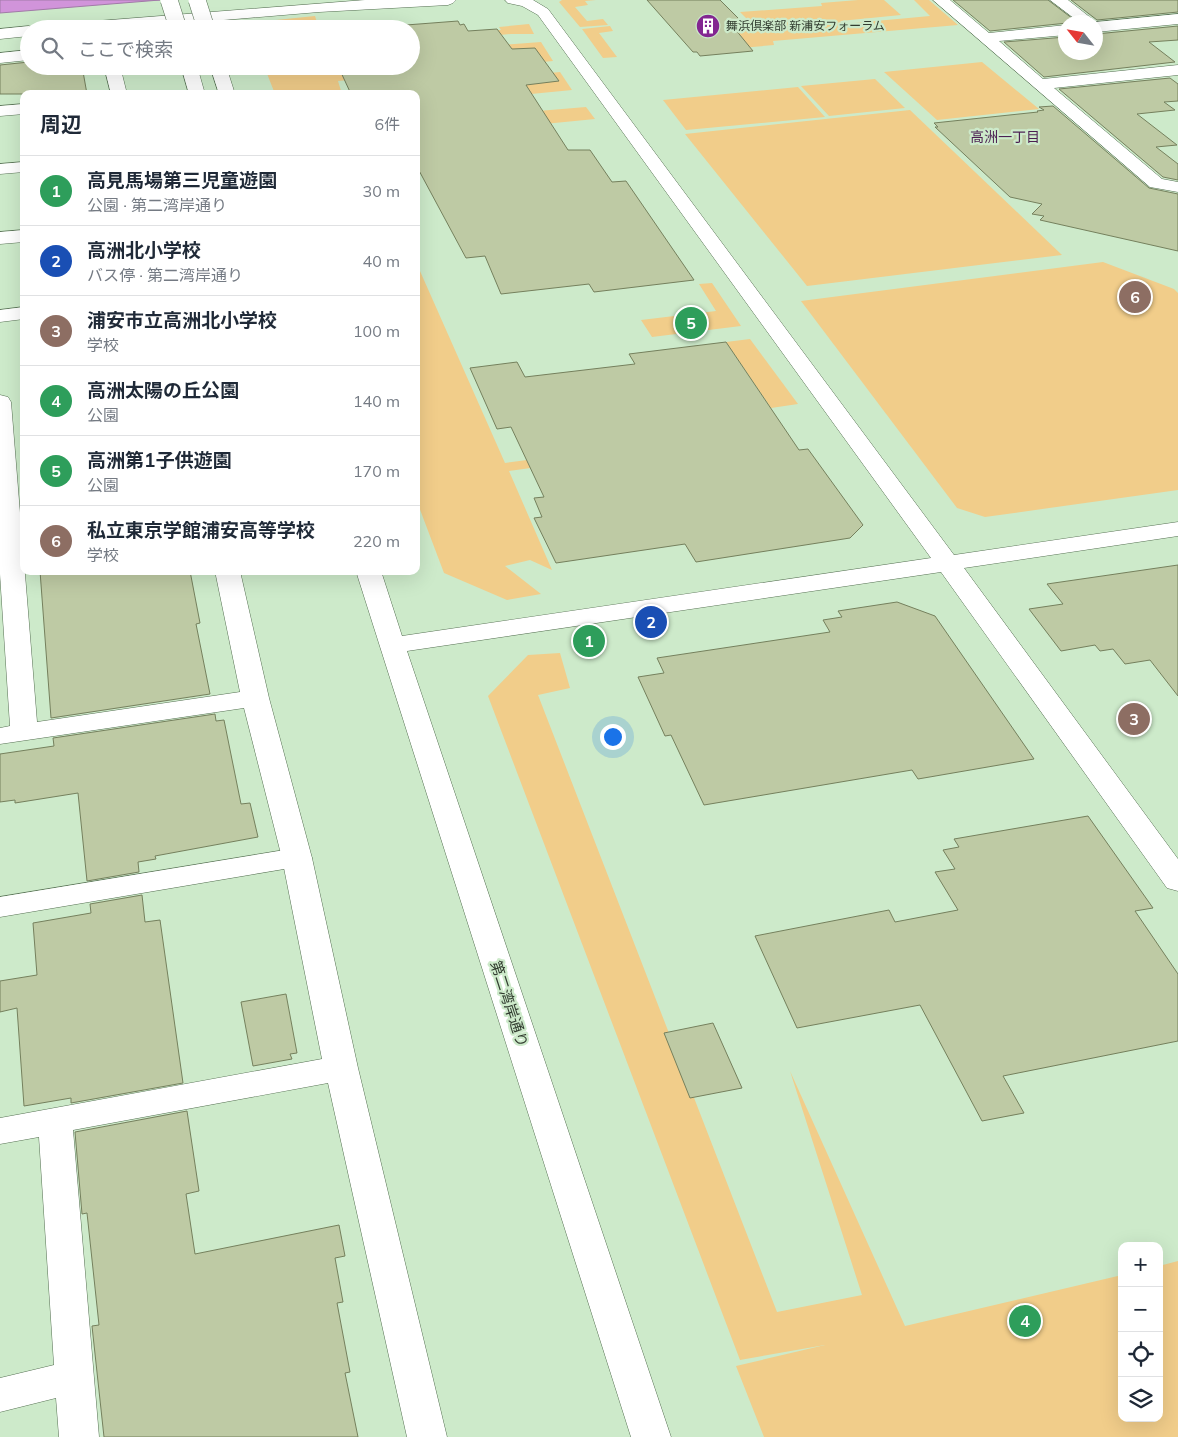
<!DOCTYPE html>
<html lang="ja">
<head>
<meta charset="utf-8">
<style>
	:root { --surface:#fff; --page:#f2f2f3; --text:#1f2937; --muted:#747a83; --line:#e0e1e3; --accent:#832691 }
	body { margin:0; font-family:Mulish,"Noto Sans JP",sans-serif; background:var(--page); color:var(--text) }
	.controls { position:absolute; right:15px; bottom:15px; display:grid; overflow:hidden; border-radius:10px; box-shadow:0 5px 20px #0002 }
	.controls button { width:45px; height:45px; display:grid; place-items:center; padding:0; border:0; border-bottom:1px solid var(--line); background:var(--surface); color:var(--text); font:25px sans-serif }
	.compass { position:absolute; left:1058px; top:15px; width:45px; height:45px; border-radius:50%; background:var(--surface); box-shadow:0 5px 20px #0002; rotate:301deg }
	.you { position:absolute; left:612px; top:736px; width:18px; height:18px; margin:-12px; border:4px solid #fff; border-radius:50%; background:#1a73e8; box-shadow:0 0 0 8px #1a73e833 }
	.badge { display:grid; place-items:center; width:32px; height:32px; border-radius:50%; background:var(--accent); color:#fff; font-size:16px; font-weight:700 }
	.pin { position:absolute; translate:-50% -50%; border:2px solid #fff; box-shadow:0 1px 5px #0006 }
	.list { margin:0; padding:0; list-style:none }
	h2 { display:flex; justify-content:space-between; align-items:center; height:65px; margin:0; padding:0 20px; font-size:21px }
	h2 small { font-size:16px; font-weight:400; color:var(--muted) }
	.list li { display:grid; grid-template-columns:32px 1fr auto; gap:15px; align-items:center; box-sizing:border-box; height:70px; padding:0 20px; border-top:1px solid var(--line) }
	.list b { display:block; font-size:19px; white-space:nowrap }
	.list p { margin:0; font-size:16px; white-space:nowrap; color:var(--muted) }
	.list em { font-size:16px; font-style:normal; color:var(--muted) }
	.icon { flex:none; width:28px; height:28px; fill:none; stroke:currentColor; stroke-width:2; stroke-linecap:round; stroke-linejoin:round }
	.map { position:relative; flex:none; width:1178px; height:1437px; overflow:hidden }
	.search { position:absolute; background:var(--surface); box-shadow:0 5px 20px #0002; left:20px; top:20px; width:400px; height:55px; display:flex; align-items:center; gap:12px; box-sizing:border-box; padding:0 18px; border-radius:28px; color:var(--muted); font-size:19px }
	.panel { position:absolute; background:var(--surface); box-shadow:0 5px 20px #0002; left:20px; top:90px; width:400px; height:485px; border-radius:10px }
	.map>svg:first-child { display:block }
</style>
</head>
<body>
<div class="map">
<svg width="1178" height="1437" viewBox="0 0 1178 1437">
	<rect width="100%" height="100%" fill="#cdeaca"/>
	<g fill="#f1cd8a">
		<path d="M 562,0 L 596,0 L 585,1 L 588,5 L 575,7 L 587,21 L 603,19 L 608,25 L 580,27 L 559,2 Z"/>
		<path d="M 858,0 L 884,0 L 901,15 L 840,21 L 843,24 L 930,16 L 914,0 L 929,0 L 958,25 L 773,41 L 774,45 L 741,48 L 725,30 L 755,27 L 740,12 L 822,6 L 821,3 Z"/>
		<path d="M 315,16 L 319,29 L 269,29 L 266,21 Z"/>
		<path d="M 529,24 L 534,34 L 511,34 L 411,43 L 411,38 L 501,30 L 499,27 Z"/>
		<path d="M 610,26 L 613,31 L 599,33 L 617,57 L 603,58 L 582,29 Z"/>
		<path d="M 541,42 L 553,61 L 338,81 L 342,94 L 275,94 L 264,66 L 411,66 L 478,47 Z"/>
		<path d="M 982,62 L 1039,109 L 937,120 L 884,72 Z"/>
		<path d="M 560,72 L 572,90 L 416,105 L 497,78 Z"/>
		<path d="M 875,79 L 905,108 L 829,116 L 801,86 Z"/>
		<path d="M 798,87 L 825,117 L 686,130 L 663,100 Z"/>
		<path d="M 586,107 L 595,119 L 524,126 L 514,113 Z"/>
		<path d="M 910,110 L 1062,255 L 807,286 L 685,134 Z"/>
		<path d="M 416,262 L 505,463 L 709,436 L 782,433 L 509,471 L 552,570 L 530,560 L 505,566 L 541,594 L 507,600 L 444,573 L 416,499 Z"/>
		<path d="M 1103,262 L 1174,289 L 1178,293 L 1178,490 L 985,517 L 957,508 L 801,301 Z"/>
		<path d="M 712,283 L 741,326 L 652,337 L 641,320 L 716,311 L 699,284 Z"/>
		<path d="M 750,339 L 798,404 L 771,408 L 726,342 Z"/>
		<path d="M 560,653 L 570,688 L 538,695 L 777,1312 L 862,1295 L 790,1071 L 905,1326 L 1122,1275 L 1122,1418 L 1159,1418 L 1159,1266 L 1178,1261 L 1178,1437 L 764,1437 L 736,1366 L 825,1345 L 740,1360 L 488,696 L 528,655 Z"/>
	</g>
	<path fill="#d194da" stroke="#a17aa7" d="M 0,0 L 160,0 L 0,13 Z"/>
	<g fill="#becaa4" stroke="#75805d">
		<path d="M 647,0 L 720,0 L 748,28 L 735,29 L 753,51 L 700,56 L 697,52 L 693,52 Z"/>
		<path d="M 953,0 L 1048,0 L 1077,22 L 990,31 Z"/>
		<path d="M 1071,0 L 1178,0 L 1178,12 L 1097,20 Z"/>
		<path d="M 458,21 L 460,25 L 464,24 L 468,31 L 497,29 L 512,49 L 535,48 L 559,81 L 526,85 L 568,150 L 590,150 L 612,182 L 626,181 L 694,280 L 594,292 L 589,284 L 501,294 L 485,256 L 466,258 L 416,165 L 416,94 L 351,94 L 338,66 L 411,66 L 411,29 L 380,27 Z"/>
		<path d="M 1178,26 L 1178,40 L 1149,42 L 1175,62 L 1044,77 L 1004,42 L 1066,37 L 1066,52 L 1096,52 L 1096,34 Z"/>
		<path d="M 29,62 L 29,66 L 82,66 L 87,94 L 0,94 L 0,65 Z"/>
		<path d="M 1170,78 L 1178,84 L 1178,101 L 1164,102 L 1175,110 L 1137,114 L 1177,145 L 1156,147 L 1178,164 L 1178,180 L 1163,177 L 1059,89 Z"/>
		<path d="M 1053,106 L 1149,188 L 1178,194 L 1178,251 L 1040,220 L 1044,216 L 1032,214 L 1042,204 L 1010,197 L 935,127 L 938,127 L 934,123 L 1038,112 L 1037,111 L 1044,110 L 1039,107 Z"/>
		<path d="M 726,342 L 799,450 L 808,449 L 863,525 L 850,538 L 696,562 L 685,544 L 556,563 L 534,518 L 542,517 L 534,498 L 544,497 L 511,427 L 497,429 L 470,368 L 517,362 L 525,377 L 635,364 L 629,354 Z"/>
		<path d="M 1178,565 L 1178,696 L 1150,660 L 1125,664 L 1113,649 L 1100,651 L 1095,645 L 1061,651 L 1029,609 L 1063,604 L 1047,584 Z"/>
		<path d="M 40,571 L 190,571 L 200,623 L 196,624 L 210,694 L 51,718 Z"/>
		<path d="M 897,602 L 935,616 L 1034,759 L 918,779 L 912,770 L 704,805 L 671,735 L 665,736 L 638,677 L 664,673 L 657,658 L 830,632 L 823,620 L 842,617 L 838,611 Z"/>
		<path d="M 215,714 L 216,721 L 224,720 L 241,804 L 250,803 L 258,837 L 155,856 L 156,859 L 138,862 L 139,872 L 87,881 L 78,793 L 15,803 L 15,800 L 0,802 L 0,754 L 54,746 L 53,738 Z"/>
		<path d="M 1088,816 L 1153,908 L 1135,911 L 1178,974 L 1178,1041 L 1003,1076 L 1024,1113 L 982,1121 L 920,1005 L 797,1028 L 755,936 L 889,910 L 895,922 L 958,910 L 935,872 L 955,869 L 943,850 L 959,847 L 954,839 Z"/>
		<path d="M 142,895 L 145,922 L 160,920 L 183,1083 L 71,1103 L 71,1098 L 24,1106 L 17,1008 L 0,1012 L 0,981 L 37,975 L 33,923 L 91,913 L 90,904 Z"/>
		<path d="M 286,994 L 297,1053 L 290,1054 L 292,1059 L 253,1066 L 241,1002 Z"/>
		<path d="M 713,1023 L 742,1088 L 690,1098 L 664,1033 Z"/>
		<path d="M 187,1111 L 199,1191 L 186,1194 L 195,1254 L 339,1225 L 345,1256 L 335,1258 L 343,1302 L 337,1303 L 350,1372 L 345,1373 L 358,1437 L 104,1437 L 92,1326 L 99,1325 L 87,1213 L 82,1214 L 75,1132 Z"/>
	</g>
	<g fill="none" stroke-linecap="round" stroke-linejoin="round">
		<g stroke="#567053" stroke-width="1">
			<g id="minor">
				<path d="M 933,0 L 950,0 L 989,33 L 1066,25 L 1066,35 L 999,41 L 1043,79 L 1178,65 L 1178,75 L 1054,88 L 1162,179 L 1178,182 L 1178,192 L 1150,187 Z"/>
				<path d="M 1050,0 L 1068,0 L 1096,22 L 1079,22 Z"/>
				<path d="M 1178,14 L 1178,24 L 1096,32 L 1096,22 Z"/>
				<path d="M 29,50 L 29,60 L 0,63 L 0,53 Z"/>
				<path d="M 104,66 L 120,66 L 127,94 L 111,94 Z"/>
				<path d="M 24,104 L 24,114 L 0,116 L 0,106 Z"/>
				<path d="M 24,230 L 24,242 L 0,244 L 0,232 Z"/>
				<path d="M 24,307 L 24,319 L 0,322 L 0,310 Z"/>
				<path d="M 0,395 L 8,397 L 11,402 L 37,722 L 240,692 L 215,571 L 240,571 L 269,698 L 312,858 L 358,1068 L 447,1437 L 407,1437 L 328,1083 L 73,1130 L 99,1437 L 59,1437 L 56,1398 L 0,1412 L 0,1378 L 54,1365 L 39,1137 L 0,1144 L 0,1118 L 322,1059 L 282,858 L 244,708 L 0,744 L 0,728 L 10,726 L 0,574 Z"/>
			</g>
		</g>
		<g stroke="#567053" stroke-width="1">
			<g id="tertiary">
				<path d="M 365,0 L 456,0 L 453,3 L 448,5 L 319,12 L 117,29 L 52,29 L 55,26 L 60,24 Z"/>
				<path d="M 505,0 L 533,0 L 548,9 L 954,555 L 1178,522 L 1178,536 L 964,568 L 1178,859 L 1178,891 L 1167,888 L 941,572 L 407,651 L 671,1437 L 631,1437 L 356,571 L 381,571 L 402,636 L 931,558 L 538,15 L 522,6 L 508,3 Z"/>
				<path d="M 29,26 L 35,29 L 29,29 L 29,36 L 0,39 L 0,29 Z"/>
				<path d="M 181,66 L 197,66 L 205,94 L 189,94 Z"/>
				<path d="M 210,66 L 226,66 L 235,94 L 219,94 Z"/>
				<path d="M 24,162 L 24,172 L 0,174 L 0,164 Z"/>
				<path d="M 297,848 L 308,851 L 312,858 L 308,865 L 0,917 L 0,897 Z"/>
			</g>
		</g>
		<use href="#minor" fill="#fff" fill-rule="evenodd"/>
		<use href="#tertiary" fill="#fff" fill-rule="evenodd"/>
		<g stroke="#567053" stroke-width="18" stroke-linecap="butt">
			<g id="tertiary-bridge">
				<path d="M 169,0 L 178,28"/>
				<path d="M 197,0 L 205,25"/>
			</g>
		</g>
		<use href="#tertiary-bridge" stroke="#fff" stroke-width="17"/>
	</g>
	<defs>
		<g id="building-disc" transform="scale(1.25)"><circle r="9.5" fill="#832691" stroke="#cdeaca"/><path d="M-4-6H4V6H1V3H-1V6H-4ZM-2.5-4.3h1.7v1.8h-1.7ZM.8-4.3h1.7v1.8H.8ZM-2.5-1h1.7V.8h-1.7ZM.8-1h1.7V.8H.8Z" fill="#fff"/></g>
	</defs>
	<g fill-rule="evenodd">
		<use href="#building-disc" x="708" y="26"/>
	</g>
	<g text-anchor="middle" stroke-width="4.5" stroke-linejoin="round" paint-order="stroke">
		<g font-size="12" fill="#323d30" stroke="#cdeaca" text-anchor="start">
			<text x="726" y="30">舞浜倶楽部 新浦安フォーラム</text>
		</g>
		<g font-size="14" fill="#4b1f52" stroke="#cdeaca">
			<text x="1005" y="142">高洲一丁目</text>
		</g>
		<g font-size="15" fill="#323d30" stroke="#cdeaca">
			<text transform="translate(509 1004) rotate(72)" y="5">第二湾岸通り</text>
		</g>
	</g>
</svg>
<div class="controls">
<button>+</button>
<button>−</button>
<button><svg class="icon" aria-label="locate" viewBox="0 0 24 24"><circle cx="12" cy="12" r="6"/><path d="M12 2v4M12 18v4M2 12h4M18 12h4"/></svg></button>
<button><svg class="icon" aria-label="layers" viewBox="0 0 24 24"><path d="M12 4l9 5-9 5-9-5zM3 14l9 5 9-5"/></svg></button>
</div>
<svg class="compass" viewBox="-18 -18 36 36"><path d="M0-13l5 13h-10z" fill="#e53935"/><path d="M0 13l5-13h-10z" fill="#747a83"/></svg>
<div class="you"></div>
<div class="pin badge" style="left:589px;top:641px;background:#2e9e5b">1</div>
<div class="pin badge" style="left:651px;top:622px;background:#1a4fb4">2</div>
<div class="pin badge" style="left:1134px;top:719px;background:#8d6e63">3</div>
<div class="pin badge" style="left:1025px;top:1321px;background:#2e9e5b">4</div>
<div class="pin badge" style="left:691px;top:323px;background:#2e9e5b">5</div>
<div class="pin badge" style="left:1135px;top:297px;background:#8d6e63">6</div>
<div class="search"><svg class="icon" aria-label="search" viewBox="0 0 24 24"><circle cx="10" cy="10" r="6"/><path d="M15 15l6 6"/></svg>ここで検索</div>
<section class="panel">
<h2>周辺<small>6件</small></h2>
<ul class="list">
<li><span class="badge" style="background:#2e9e5b">1</span><div><b>高見馬場第三児童遊園</b><p>公園 · 第二湾岸通り</p></div><em>30 m</em></li>
<li><span class="badge" style="background:#1a4fb4">2</span><div><b>高洲北小学校</b><p>バス停 · 第二湾岸通り</p></div><em>40 m</em></li>
<li><span class="badge" style="background:#8d6e63">3</span><div><b>浦安市立高洲北小学校</b><p>学校</p></div><em>100 m</em></li>
<li><span class="badge" style="background:#2e9e5b">4</span><div><b>高洲太陽の丘公園</b><p>公園</p></div><em>140 m</em></li>
<li><span class="badge" style="background:#2e9e5b">5</span><div><b>高洲第1子供遊園</b><p>公園</p></div><em>170 m</em></li>
<li><span class="badge" style="background:#8d6e63">6</span><div><b>私立東京学館浦安高等学校</b><p>学校</p></div><em>220 m</em></li>
</ul>
</section>
</div>
</body>
</html>
